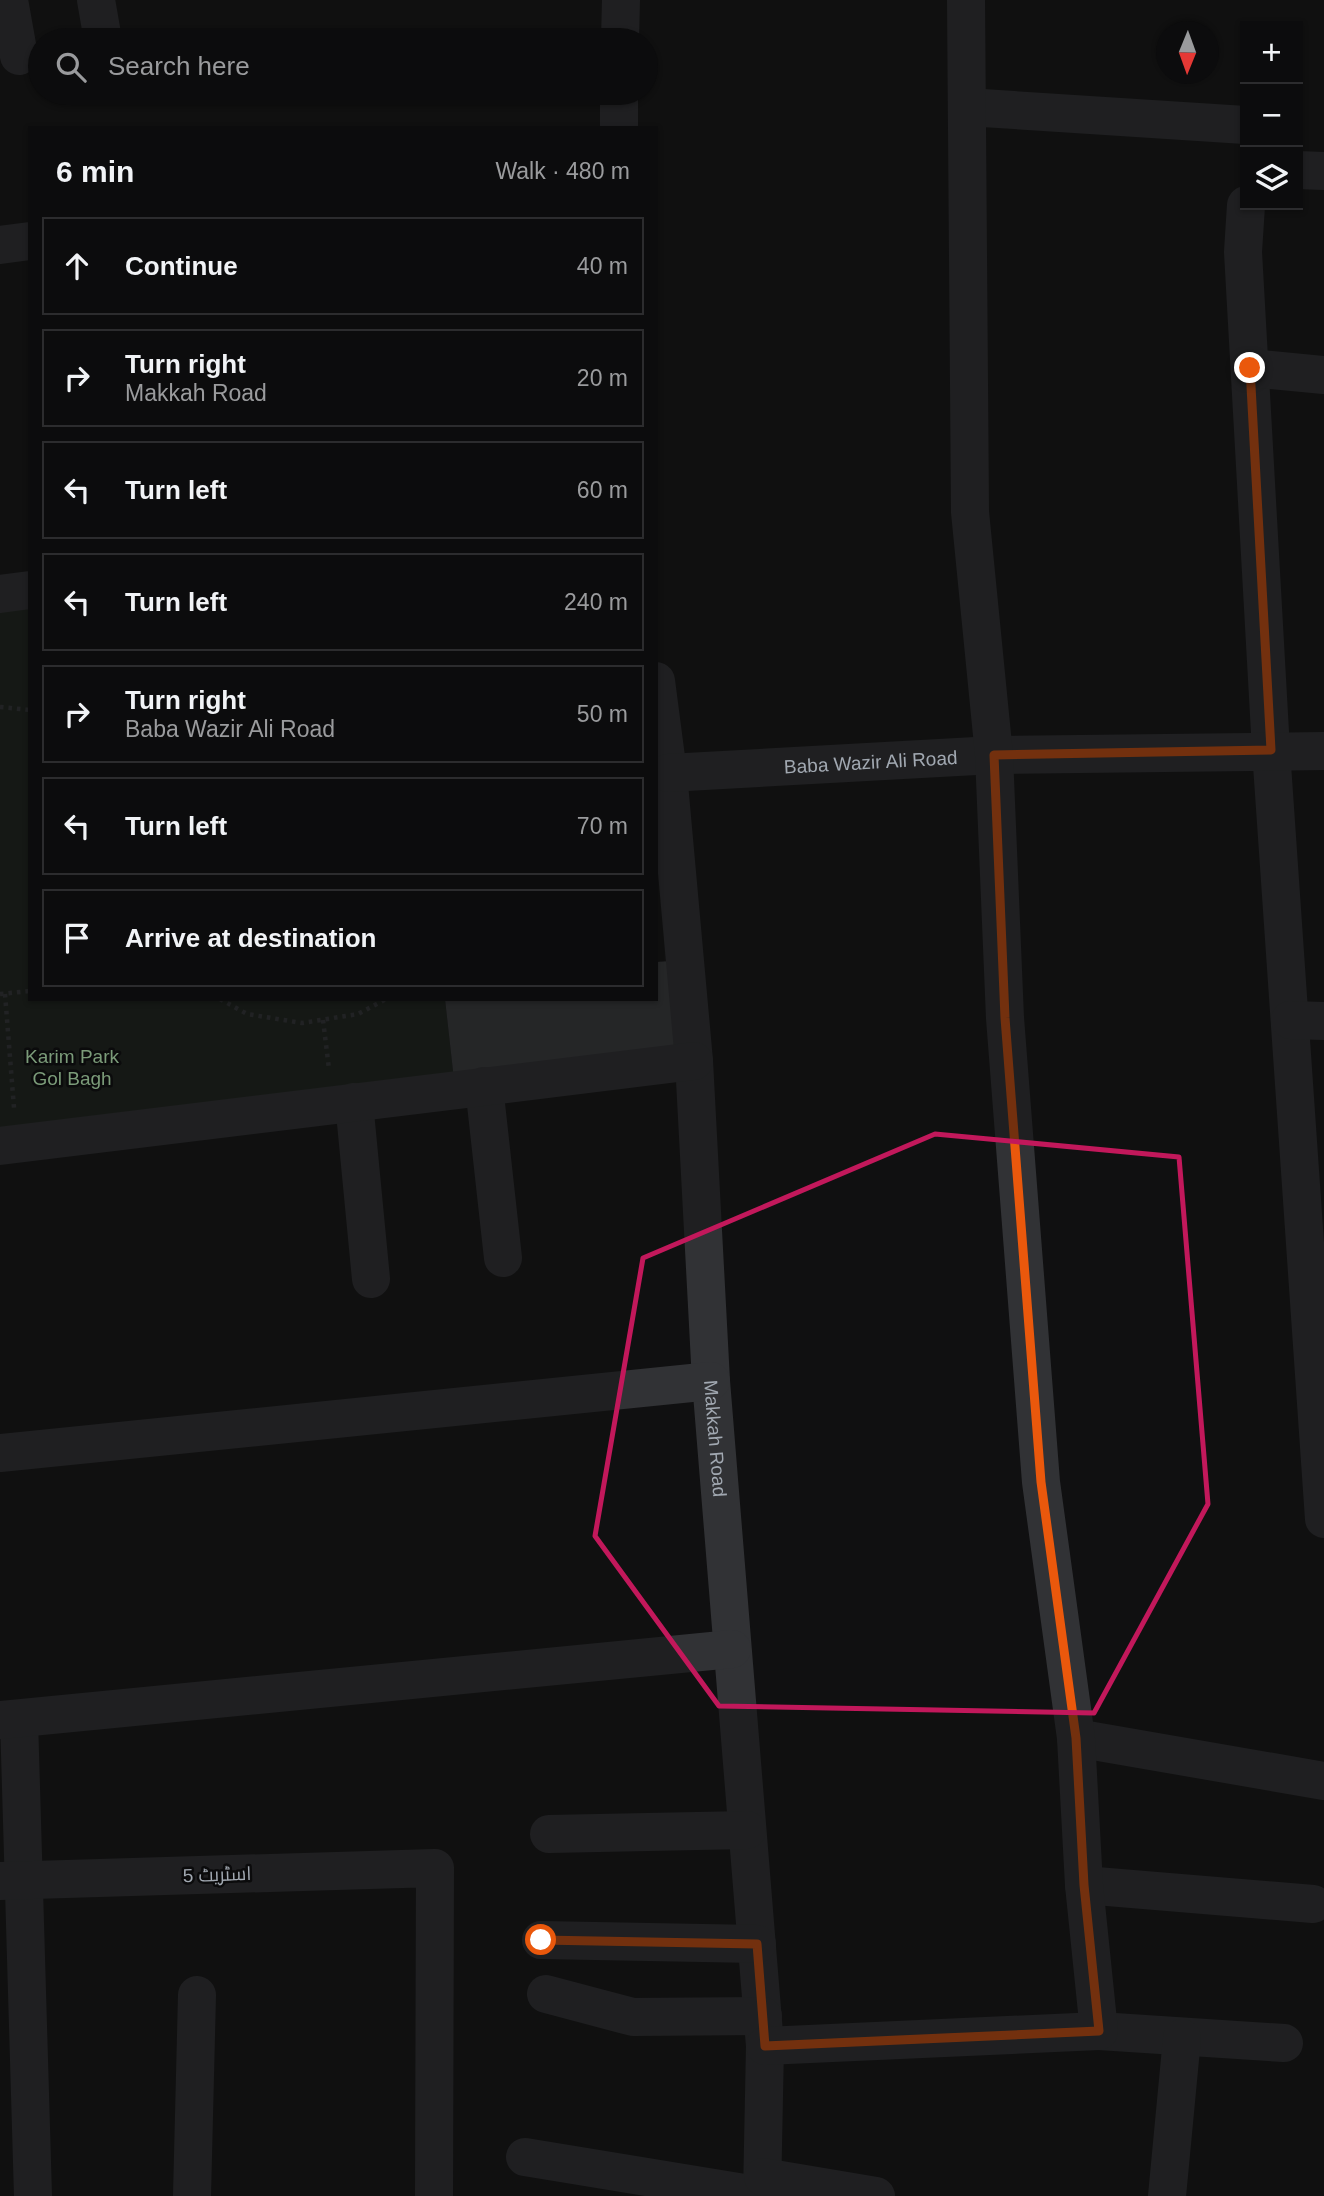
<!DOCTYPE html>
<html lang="en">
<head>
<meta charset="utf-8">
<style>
	:root { --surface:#0c0c0d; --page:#1a1a1b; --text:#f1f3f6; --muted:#9a9b9d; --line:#2c2c2e }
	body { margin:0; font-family:Helvetica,Cairo,sans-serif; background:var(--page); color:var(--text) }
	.controls { position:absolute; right:21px; top:21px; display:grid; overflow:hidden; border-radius:0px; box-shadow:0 2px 5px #0004 }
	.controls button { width:63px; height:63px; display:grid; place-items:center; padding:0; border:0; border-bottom:2px solid var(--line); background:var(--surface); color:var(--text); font:35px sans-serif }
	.compass { position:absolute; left:1156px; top:21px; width:63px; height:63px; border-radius:50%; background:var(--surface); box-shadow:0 2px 5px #0004; rotate:181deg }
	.stop { position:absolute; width:21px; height:21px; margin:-16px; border:5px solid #ea580c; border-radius:50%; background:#fff }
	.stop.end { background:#ea580c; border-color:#fff; box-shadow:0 2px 7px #0008 }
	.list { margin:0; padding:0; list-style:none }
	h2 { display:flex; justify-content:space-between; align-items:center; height:91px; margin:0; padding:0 28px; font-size:30px }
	h2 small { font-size:23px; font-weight:400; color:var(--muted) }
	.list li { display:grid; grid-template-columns:46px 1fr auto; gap:21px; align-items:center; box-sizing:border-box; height:98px; margin:0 14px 14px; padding:0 14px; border:2px solid var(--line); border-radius:0px }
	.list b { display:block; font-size:26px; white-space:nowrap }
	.list p { margin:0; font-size:23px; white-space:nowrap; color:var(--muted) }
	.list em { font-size:23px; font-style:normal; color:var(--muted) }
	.icon { flex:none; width:38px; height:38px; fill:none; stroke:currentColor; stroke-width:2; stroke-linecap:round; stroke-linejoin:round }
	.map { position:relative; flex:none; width:1324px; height:2196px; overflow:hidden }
	.search { position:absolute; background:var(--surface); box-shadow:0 2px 5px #0004; left:28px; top:28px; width:630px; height:77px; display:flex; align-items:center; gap:18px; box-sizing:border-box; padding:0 24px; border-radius:38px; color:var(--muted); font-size:26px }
	.panel { position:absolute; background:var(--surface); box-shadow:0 2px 5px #0004; left:28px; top:126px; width:630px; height:875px; border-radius:0px }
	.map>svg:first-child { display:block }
</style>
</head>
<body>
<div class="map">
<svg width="1324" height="2196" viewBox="0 0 1324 2196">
	<rect width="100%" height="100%" fill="#101011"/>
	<path fill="#1c231c" d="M 30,590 L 30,999 L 445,999 L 455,1089 L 0,1147 L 0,594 Z"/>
	<path fill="#3f4044" d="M 685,960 L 694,1061 L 455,1089 L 445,999 L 656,999 L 656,962 Z"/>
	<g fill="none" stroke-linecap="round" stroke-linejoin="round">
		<g stroke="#37393c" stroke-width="4.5" stroke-dasharray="3.5 5" stroke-linecap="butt">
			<path d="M 0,707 L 30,710"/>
			<path d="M 0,994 L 30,991"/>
			<path d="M 5,994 L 14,1108"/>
			<path d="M 220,999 L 247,1014 L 302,1023 L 358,1014 L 386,999"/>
			<path d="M 323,1020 L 329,1069"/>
		</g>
		<g stroke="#313235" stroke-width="38">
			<path d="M 9,0 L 19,56"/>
			<path d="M 96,0 L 103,40"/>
			<path d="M 620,40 L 621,0"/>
			<path d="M 967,107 L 1245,125"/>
			<path d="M 619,128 L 619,93"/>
			<path d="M 1298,170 L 1324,171"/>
			<path d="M 1246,205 L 1243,252 L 1271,750 L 1324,1519"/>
			<path d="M 0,245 L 30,241"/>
			<path d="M 1250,368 L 1324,375"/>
			<path d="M 0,594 L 30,590"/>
			<path id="s1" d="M 656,681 L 668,773 L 694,1061 L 711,1381 L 765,2046 L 762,2196"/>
			<path id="s2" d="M 668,773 L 994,755 L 1324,751"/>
			<path d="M 1290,1020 L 1324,1021"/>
			<path d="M 484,1086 L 503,1258"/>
			<path d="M 354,1102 L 371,1279"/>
			<path d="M 0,1146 L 694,1061"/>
			<path d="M 0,1453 L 711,1381"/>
			<path d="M 19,1719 L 33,2196"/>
			<path d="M 0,1720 L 732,1649"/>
			<path d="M 1076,1738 L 1324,1781"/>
			<path d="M 549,1834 L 747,1830"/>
			<path d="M 0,1881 L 435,1868 L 434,2196"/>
			<path d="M 1084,1885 L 1313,1904"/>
			<path d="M 541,1940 L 757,1944"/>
			<path d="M 546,1994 L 633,2017 L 763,2016"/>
			<path d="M 1099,2031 L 1284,2043"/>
			<path d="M 765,2046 L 1099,2031 L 1084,1885 L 1076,1738 L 1041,1482 L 1005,1018 L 994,755 L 970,512 L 966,0"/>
			<path d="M 525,2157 L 762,2196"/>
			<path d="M 763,2177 L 876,2196"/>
			<path d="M 192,2196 L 197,1995"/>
			<path d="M 1167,2196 L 1182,2038"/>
		</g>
	</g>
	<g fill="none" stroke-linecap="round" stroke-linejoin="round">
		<path stroke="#ea580c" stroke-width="9" d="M 541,1940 L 757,1944 L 765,2046 L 1099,2031 L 1084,1885 L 1076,1738 L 1041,1482 L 1005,1018 L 994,755 L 1271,750 L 1250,368"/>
	</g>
	<path d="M0 0H1324V2196H0ZM 935,1134 L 1179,1157 L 1208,1504 L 1094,1713 L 719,1706 L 595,1536 L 643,1258 Z" fill="#101011" fill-opacity=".55" fill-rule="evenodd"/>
	<path fill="none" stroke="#c2185b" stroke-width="5" stroke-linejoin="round" d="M 935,1134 L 1179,1157 L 1208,1504 L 1094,1713 L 719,1706 L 595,1536 L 643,1258 Z"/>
	<g text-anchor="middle" stroke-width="5" stroke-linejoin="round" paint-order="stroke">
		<g font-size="19" fill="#a1a8b1" stroke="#0b0b0c">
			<text dy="7" stroke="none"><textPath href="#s2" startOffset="203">Baba Wazir Ali Road</textPath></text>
			<text dy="7" stroke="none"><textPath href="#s1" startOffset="760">Makkah Road</textPath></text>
			<text transform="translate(217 1874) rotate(-2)" y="7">اسٹریٹ 5</text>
		</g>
		<g font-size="19" fill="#7b9b79" stroke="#0b0b0c">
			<text x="72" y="1063">Karim Park<tspan x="72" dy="22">Gol Bagh</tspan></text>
		</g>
	</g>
</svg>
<div class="controls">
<button>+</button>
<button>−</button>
<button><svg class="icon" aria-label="layers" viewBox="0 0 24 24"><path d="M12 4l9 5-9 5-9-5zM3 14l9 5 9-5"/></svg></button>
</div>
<svg class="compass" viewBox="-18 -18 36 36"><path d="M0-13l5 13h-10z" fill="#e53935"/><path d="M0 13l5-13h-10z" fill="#9a9b9d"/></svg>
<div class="stop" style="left:541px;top:1940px"></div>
<div class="stop end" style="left:1250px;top:368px"></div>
<div class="search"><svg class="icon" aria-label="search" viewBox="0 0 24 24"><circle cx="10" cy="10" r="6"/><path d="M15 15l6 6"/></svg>Search here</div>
<section class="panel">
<h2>6 min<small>Walk · 480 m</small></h2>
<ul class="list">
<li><svg class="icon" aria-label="ahead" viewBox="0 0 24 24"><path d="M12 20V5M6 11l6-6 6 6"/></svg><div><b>Continue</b></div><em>40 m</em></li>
<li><svg class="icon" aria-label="right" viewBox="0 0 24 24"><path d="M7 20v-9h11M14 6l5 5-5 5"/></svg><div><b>Turn right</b><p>Makkah Road</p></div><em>20 m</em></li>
<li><svg class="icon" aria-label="left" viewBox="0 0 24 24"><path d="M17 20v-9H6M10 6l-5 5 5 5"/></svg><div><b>Turn left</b></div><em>60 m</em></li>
<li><svg class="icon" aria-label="left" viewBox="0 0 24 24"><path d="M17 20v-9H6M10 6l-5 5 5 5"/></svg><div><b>Turn left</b></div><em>240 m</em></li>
<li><svg class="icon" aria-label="right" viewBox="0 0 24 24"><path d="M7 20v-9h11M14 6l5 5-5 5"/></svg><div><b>Turn right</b><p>Baba Wazir Ali Road</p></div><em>50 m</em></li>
<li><svg class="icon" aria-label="left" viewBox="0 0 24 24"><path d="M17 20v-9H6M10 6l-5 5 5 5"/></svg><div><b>Turn left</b></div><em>70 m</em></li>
<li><svg class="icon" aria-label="arrive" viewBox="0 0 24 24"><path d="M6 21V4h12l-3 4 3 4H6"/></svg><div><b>Arrive at destination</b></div></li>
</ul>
</section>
</div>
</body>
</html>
